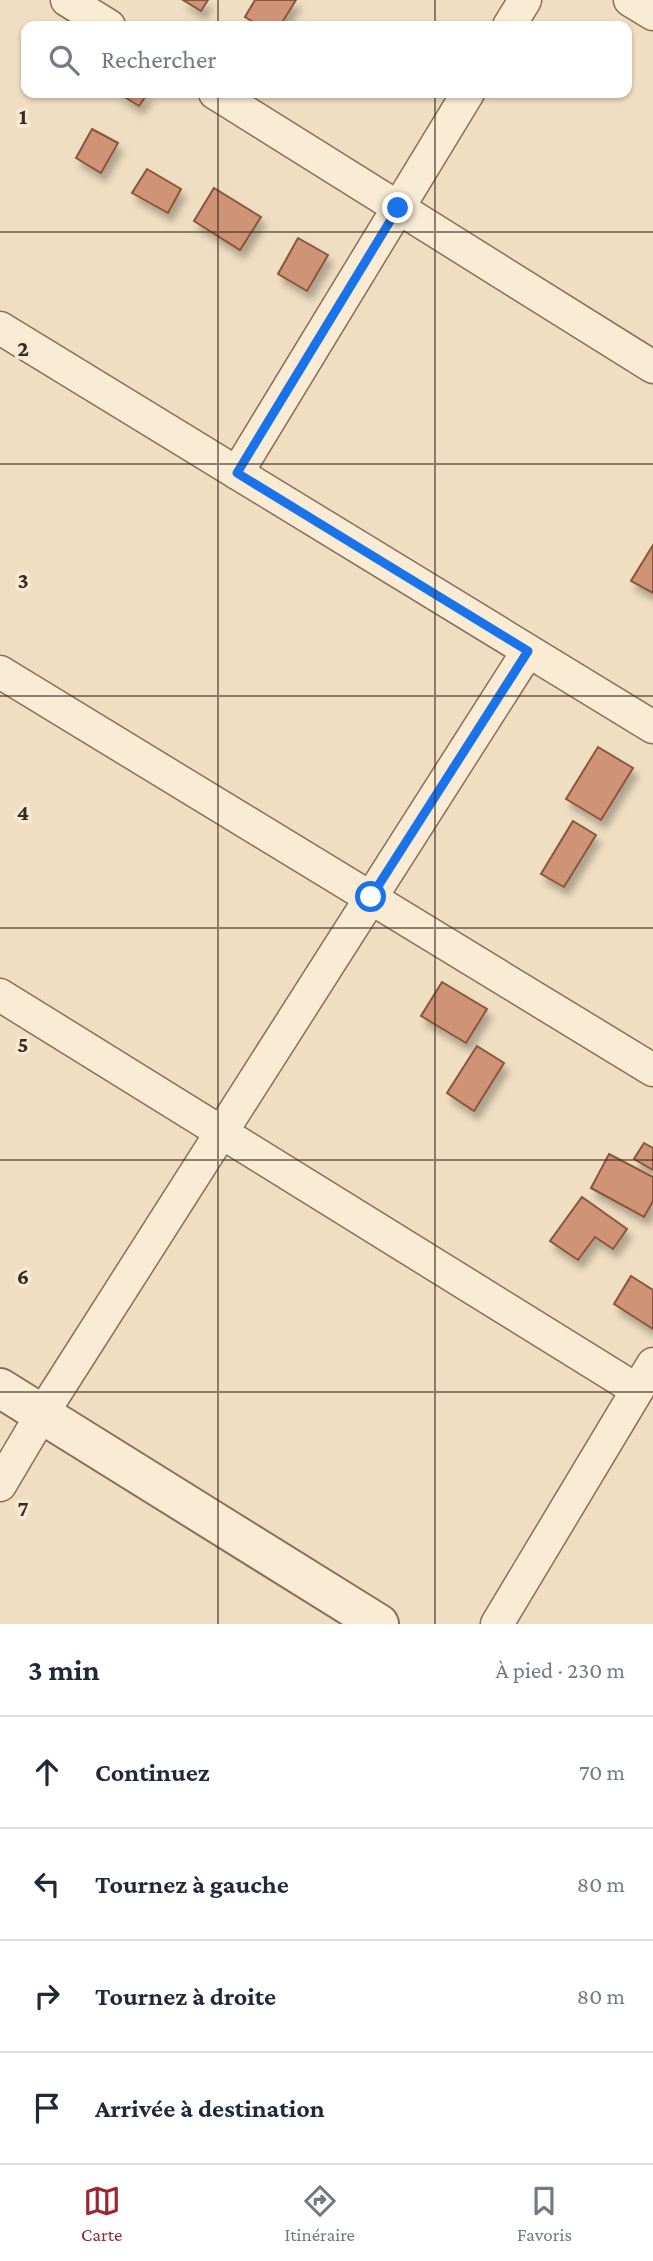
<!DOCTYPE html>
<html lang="fr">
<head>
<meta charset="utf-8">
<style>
	:root { --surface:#fff; --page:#f2f2f3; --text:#1f2937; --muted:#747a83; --line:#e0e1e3; --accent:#9b2630 }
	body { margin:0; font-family:"Crimson Pro",serif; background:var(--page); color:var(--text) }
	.stop { position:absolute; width:21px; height:21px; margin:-16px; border:5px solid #1a73e8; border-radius:50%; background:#fff }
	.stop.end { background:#1a73e8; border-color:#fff; box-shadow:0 2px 7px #0008 }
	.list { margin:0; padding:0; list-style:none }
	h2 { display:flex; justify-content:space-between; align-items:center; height:91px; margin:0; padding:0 28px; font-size:30px }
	h2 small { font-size:23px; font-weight:400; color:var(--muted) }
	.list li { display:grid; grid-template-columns:46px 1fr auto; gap:21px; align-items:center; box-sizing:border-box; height:112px; padding:0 28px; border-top:2px solid var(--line) }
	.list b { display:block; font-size:26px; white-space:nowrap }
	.list em { font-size:23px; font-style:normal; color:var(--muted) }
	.icon { flex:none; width:38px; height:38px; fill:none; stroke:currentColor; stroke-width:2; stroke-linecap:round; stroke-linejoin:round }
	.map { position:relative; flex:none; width:653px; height:1624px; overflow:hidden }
	.search { position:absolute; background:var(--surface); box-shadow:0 2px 5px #0004; left:21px; right:21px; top:21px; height:77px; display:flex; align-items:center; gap:18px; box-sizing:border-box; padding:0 24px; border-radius:14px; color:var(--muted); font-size:26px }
	.sheet { height:539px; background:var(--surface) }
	nav { display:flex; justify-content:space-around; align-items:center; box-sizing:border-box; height:98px; border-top:2px solid var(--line); background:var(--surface); font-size:19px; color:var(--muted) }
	nav a { display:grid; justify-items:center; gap:4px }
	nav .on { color:var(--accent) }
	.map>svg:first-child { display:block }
</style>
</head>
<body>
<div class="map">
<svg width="653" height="1624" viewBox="0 0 653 1624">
	<defs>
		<filter id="shadow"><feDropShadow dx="4.5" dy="8" stdDeviation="3.5" flood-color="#0004"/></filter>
	</defs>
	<rect width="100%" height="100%" fill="#efdec1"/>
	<g fill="#cf9375" stroke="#89553d" stroke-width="2" filter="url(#shadow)">
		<path d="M 183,0 L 208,0 L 201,11 Z"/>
		<path d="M 255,0 L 296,0 L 280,26 L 260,26 L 245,17 Z"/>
		<path d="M 118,93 L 148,93 L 139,106 Z"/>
		<path d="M 92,129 L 118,143 L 101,173 L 76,158 Z"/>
		<path d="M 147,169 L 181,189 L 168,213 L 132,193 Z"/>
		<path d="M 214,188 L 261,217 L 240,250 L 194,221 Z"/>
		<path d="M 298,238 L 328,255 L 307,291 L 278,274 Z"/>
		<path d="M 653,545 L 653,593 L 631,581 Z"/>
		<path d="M 598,747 L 633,768 L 601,820 L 566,799 Z"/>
		<path d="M 573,821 L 596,835 L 564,887 L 541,874 Z"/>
		<path d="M 442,982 L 487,1009 L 466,1043 L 421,1016 Z"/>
		<path d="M 477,1046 L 504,1063 L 474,1111 L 447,1093 Z"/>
		<path d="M 644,1143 L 653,1148 L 653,1170 L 634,1159 Z"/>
		<path d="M 609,1154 L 653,1177 L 653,1201 L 644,1217 L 591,1188 Z"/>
		<path d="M 582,1197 L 627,1229 L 613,1249 L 595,1237 L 578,1260 L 550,1241 Z"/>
		<path d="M 631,1276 L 653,1290 L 653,1329 L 614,1304 Z"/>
	</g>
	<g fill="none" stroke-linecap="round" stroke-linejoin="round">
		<g stroke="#896e58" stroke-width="35">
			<g id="minor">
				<path d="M 67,0 L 109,26"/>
				<path d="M 630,0 L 653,14"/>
				<path d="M 509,26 L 525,0"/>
				<path d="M 215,93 L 653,367"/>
				<path d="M 0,328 L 653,727"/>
				<path d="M 237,473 L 468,93"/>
				<path d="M 0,672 L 653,1070"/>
				<path d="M 0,995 L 637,1390"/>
				<path d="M 0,1485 L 42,1414 L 528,651"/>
				<path d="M 497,1624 L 653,1364"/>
			</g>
		</g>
		<g stroke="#896e58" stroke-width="42">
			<path id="tertiary" d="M 0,1388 L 379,1624"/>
		</g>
		<use href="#minor" stroke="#faebd4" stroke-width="32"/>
		<use href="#tertiary" stroke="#faebd4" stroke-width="38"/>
	</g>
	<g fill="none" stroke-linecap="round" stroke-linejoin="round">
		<path stroke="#1a73e8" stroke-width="9" d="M 371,897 L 528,651 L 237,473 L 398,208"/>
	</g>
	<path fill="none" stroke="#39281d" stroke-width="2" stroke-opacity="0.55" d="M 218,0 L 218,26M 435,0 L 435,26M 218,93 L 218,1624M 435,93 L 435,1624M 0,232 L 653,232M 0,464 L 653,464M 0,696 L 653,696M 0,928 L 653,928M 0,1160 L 653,1160M 0,1392 L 653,1392"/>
	<g font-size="23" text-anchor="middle" font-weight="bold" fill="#39281d" stroke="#f7e8d1" stroke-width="7" stroke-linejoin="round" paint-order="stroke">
		<text x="23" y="124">1</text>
		<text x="23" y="356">2</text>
		<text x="23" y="588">3</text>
		<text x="23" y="820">4</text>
		<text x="23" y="1052">5</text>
		<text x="23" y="1284">6</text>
		<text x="23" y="1516">7</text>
	</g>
</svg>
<div class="stop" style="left:371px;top:897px"></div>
<div class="stop end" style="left:398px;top:208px"></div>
<div class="search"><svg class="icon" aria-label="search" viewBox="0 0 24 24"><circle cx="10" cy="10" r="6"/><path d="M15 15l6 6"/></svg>Rechercher</div>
</div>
<section class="sheet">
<h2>3 min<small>À pied · 230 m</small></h2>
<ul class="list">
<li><svg class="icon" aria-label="ahead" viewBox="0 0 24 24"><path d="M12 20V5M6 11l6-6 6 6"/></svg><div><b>Continuez</b></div><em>70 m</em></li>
<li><svg class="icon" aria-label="left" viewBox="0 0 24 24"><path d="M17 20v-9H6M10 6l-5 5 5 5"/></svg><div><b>Tournez à gauche</b></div><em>80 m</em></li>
<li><svg class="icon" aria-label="right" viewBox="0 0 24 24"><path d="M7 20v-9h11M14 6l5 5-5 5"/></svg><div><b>Tournez à droite</b></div><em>80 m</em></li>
<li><svg class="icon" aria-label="arrive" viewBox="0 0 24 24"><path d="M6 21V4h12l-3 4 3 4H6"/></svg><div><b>Arrivée à destination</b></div></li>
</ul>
</section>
<nav>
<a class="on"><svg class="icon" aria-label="map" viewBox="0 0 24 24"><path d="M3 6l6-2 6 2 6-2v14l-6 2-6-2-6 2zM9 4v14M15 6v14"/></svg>Carte</a>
<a><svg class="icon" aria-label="directions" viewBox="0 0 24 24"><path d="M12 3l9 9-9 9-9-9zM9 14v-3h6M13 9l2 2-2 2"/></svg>Itinéraire</a>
<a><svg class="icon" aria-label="saved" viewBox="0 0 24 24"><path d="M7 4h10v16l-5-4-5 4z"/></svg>Favoris</a>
</nav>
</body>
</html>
